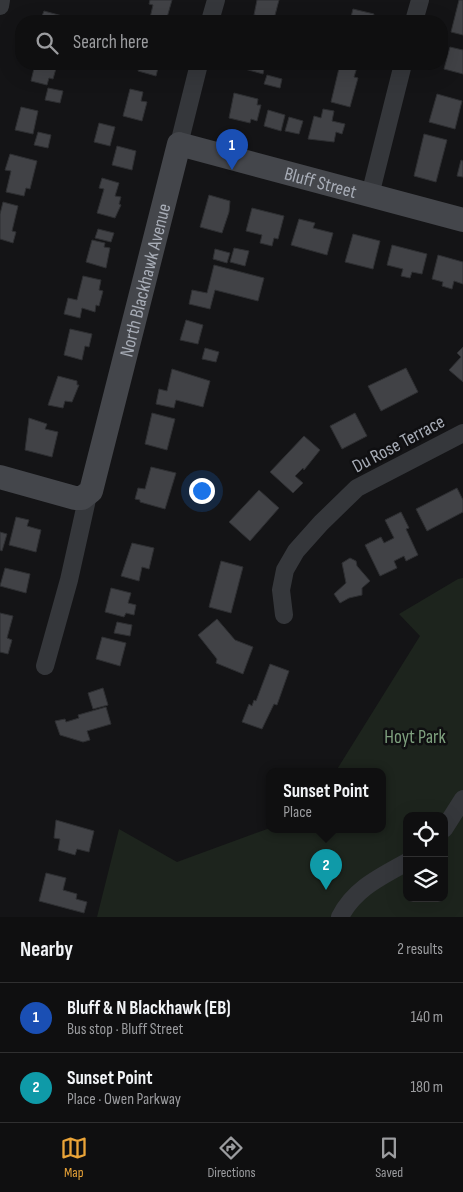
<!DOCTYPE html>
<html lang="en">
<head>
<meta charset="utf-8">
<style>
	:root { --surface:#0f0f10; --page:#1d1d1e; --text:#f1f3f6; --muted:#9b9c9f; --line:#2f2f30; --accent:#eaa438 }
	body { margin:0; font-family:"Sofia Sans Condensed",sans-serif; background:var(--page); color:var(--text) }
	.controls { position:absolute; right:15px; bottom:15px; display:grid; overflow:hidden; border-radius:10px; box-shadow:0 5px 20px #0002 }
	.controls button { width:45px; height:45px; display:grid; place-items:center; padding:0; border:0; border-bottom:1px solid var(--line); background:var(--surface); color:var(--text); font:25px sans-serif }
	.you { position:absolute; left:201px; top:490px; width:18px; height:18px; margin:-12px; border:4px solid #fff; border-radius:50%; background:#1a73e8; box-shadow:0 0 0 8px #1a73e833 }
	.badge { display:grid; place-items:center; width:32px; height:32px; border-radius:50%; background:var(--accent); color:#fff; font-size:16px; font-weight:700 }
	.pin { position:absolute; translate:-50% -41px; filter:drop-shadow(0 1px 2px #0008) }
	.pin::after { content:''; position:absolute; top:26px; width:18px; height:15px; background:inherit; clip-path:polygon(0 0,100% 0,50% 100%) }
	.popup { position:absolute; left:266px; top:768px; width:120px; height:65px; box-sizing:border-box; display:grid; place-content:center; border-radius:10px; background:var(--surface); filter:drop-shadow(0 1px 4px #0005); font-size:16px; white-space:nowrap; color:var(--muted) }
	.popup b { font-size:19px; color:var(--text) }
	.popup::after { content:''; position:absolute; left:50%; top:100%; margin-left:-10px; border:10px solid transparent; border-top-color:var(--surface) }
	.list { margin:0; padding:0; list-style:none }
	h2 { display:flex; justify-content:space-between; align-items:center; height:65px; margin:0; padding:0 20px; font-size:21px }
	h2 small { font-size:16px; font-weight:400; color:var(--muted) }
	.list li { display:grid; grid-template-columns:32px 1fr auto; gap:15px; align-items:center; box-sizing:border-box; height:70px; padding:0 20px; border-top:1px solid var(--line) }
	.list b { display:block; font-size:19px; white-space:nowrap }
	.list p { margin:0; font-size:16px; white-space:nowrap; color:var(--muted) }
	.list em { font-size:16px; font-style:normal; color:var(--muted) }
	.icon { flex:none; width:28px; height:28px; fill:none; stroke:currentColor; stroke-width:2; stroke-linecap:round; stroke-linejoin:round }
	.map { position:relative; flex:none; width:463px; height:917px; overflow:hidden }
	.search { position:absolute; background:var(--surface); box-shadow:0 5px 20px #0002; left:15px; right:15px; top:15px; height:55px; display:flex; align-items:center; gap:12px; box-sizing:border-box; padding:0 18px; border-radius:20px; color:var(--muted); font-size:19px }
	.sheet { height:205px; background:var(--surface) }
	nav { display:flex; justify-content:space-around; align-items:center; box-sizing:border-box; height:70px; border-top:1px solid var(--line); background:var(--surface); font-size:14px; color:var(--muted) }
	nav a { display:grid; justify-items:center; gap:2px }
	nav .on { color:var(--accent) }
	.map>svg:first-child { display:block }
</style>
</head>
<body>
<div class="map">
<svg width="463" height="917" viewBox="0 0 463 917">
	<rect width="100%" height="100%" fill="#141416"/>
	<path fill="#1d241d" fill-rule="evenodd" d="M 463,578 L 463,917 L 97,917 L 119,829 L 177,862 L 270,828 L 382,829 L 382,771 L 336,771 L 420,636 L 399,614 L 458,579 ZM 407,816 L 444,816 L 444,898 L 407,898 Z"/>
	<g fill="#414246" stroke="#2e2f32">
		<path d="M 150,0 L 172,0 L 166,21 L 150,18 L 153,5 L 149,4 Z"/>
		<path d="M 257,0 L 279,0 L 274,19 L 254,15 Z"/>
		<path d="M 459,0 L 463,0 L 463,35 L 451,32 Z"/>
		<path d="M 353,9 L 374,14 L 372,21 L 350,21 Z"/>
		<path d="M 44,11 L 66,17 L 65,21 L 40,21 Z"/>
		<path d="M 450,47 L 463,50 L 463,74 L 444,69 Z"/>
		<path d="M 35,64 L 57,65 L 53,79 L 49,78 L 47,85 L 31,81 Z"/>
		<path d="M 140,64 L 159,64 L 156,76 L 138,71 Z"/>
		<path d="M 242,64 L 265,64 L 263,74 L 241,68 Z"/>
		<path d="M 340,64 L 358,64 L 354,77 L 358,78 L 350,107 L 331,102 Z"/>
		<path d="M 267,75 L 282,79 L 280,88 L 264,84 Z"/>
		<path d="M 48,88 L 63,91 L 60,103 L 45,100 Z"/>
		<path d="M 130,89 L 143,92 L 141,101 L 147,102 L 142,121 L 123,116 Z"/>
		<path d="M 234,93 L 258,99 L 257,105 L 261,105 L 257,121 L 251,119 L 250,123 L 229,118 Z"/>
		<path d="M 437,94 L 462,101 L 455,129 L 429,122 Z"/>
		<path d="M 21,107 L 38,111 L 33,134 L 15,130 Z"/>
		<path d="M 323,109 L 334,111 L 332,121 L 345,124 L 342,134 L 336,132 L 334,142 L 308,139 L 314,116 L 321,118 Z"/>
		<path d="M 268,110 L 285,115 L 281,131 L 264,126 Z"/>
		<path d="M 289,117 L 303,121 L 299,134 L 285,131 Z"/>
		<path d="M 99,123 L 115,127 L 110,146 L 94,142 Z"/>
		<path d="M 38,132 L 51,135 L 48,148 L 34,145 Z"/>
		<path d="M 424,134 L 447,140 L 436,182 L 414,176 Z"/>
		<path d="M 117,146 L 136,151 L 132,170 L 112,165 Z"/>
		<path d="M 10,154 L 37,161 L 30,189 L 26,188 L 24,196 L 6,192 L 11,171 L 5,170 Z"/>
		<path d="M 461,160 L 463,161 L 463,177 L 457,176 Z"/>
		<path d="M 102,178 L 119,183 L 115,196 L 121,197 L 119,204 L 121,205 L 115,218 L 97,213 L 104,189 L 99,188 Z"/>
		<path d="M 209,195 L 230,201 L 229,212 L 222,233 L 200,227 Z"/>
		<path d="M 3,202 L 18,206 L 12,231 L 16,232 L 13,243 L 0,239 L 0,214 Z"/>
		<path d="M 252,208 L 284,216 L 278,239 L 274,238 L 272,246 L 260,243 L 262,235 L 246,231 Z"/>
		<path d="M 299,219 L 315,223 L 313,228 L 333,233 L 327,255 L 291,245 Z"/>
		<path d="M 98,229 L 114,233 L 111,242 L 95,238 Z"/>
		<path d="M 353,234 L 380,241 L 373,269 L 345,262 Z"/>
		<path d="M 92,240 L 105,243 L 104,247 L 110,248 L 106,268 L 86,262 Z"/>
		<path d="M 392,245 L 427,254 L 422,274 L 412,272 L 410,278 L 401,276 L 403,269 L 387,265 Z"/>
		<path d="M 234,248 L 249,251 L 245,266 L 230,262 Z"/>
		<path d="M 215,249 L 230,253 L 227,263 L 213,259 Z"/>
		<path d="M 438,255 L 463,262 L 463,284 L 454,281 L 452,289 L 442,286 L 443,282 L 432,279 Z"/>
		<path d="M 214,265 L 264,278 L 258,301 L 215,290 L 210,309 L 189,304 L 192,290 L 207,293 Z"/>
		<path d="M 83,276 L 101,280 L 99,290 L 103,291 L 99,306 L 96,305 L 95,312 L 82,308 L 80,318 L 64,314 L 68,298 L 77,300 Z"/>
		<path d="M 186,320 L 203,325 L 198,344 L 180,340 Z"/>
		<path d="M 70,329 L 92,334 L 89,347 L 85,346 L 82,360 L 64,355 Z"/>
		<path d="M 463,347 L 463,382 L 449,370 L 461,357 L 457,353 Z"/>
		<path d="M 205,348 L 219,352 L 216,362 L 202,359 Z"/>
		<path d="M 406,368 L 418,392 L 381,411 L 368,386 Z"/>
		<path d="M 172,369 L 210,381 L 203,407 L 176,400 L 174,408 L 156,404 L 159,389 L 167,391 Z"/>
		<path d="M 58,376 L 77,381 L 77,385 L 79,385 L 72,402 L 65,401 L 63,408 L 48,405 Z"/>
		<path d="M 152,413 L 175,419 L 167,450 L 145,444 Z"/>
		<path d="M 355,413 L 367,436 L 342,449 L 330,426 Z"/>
		<path d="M 29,418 L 47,424 L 45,429 L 58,432 L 52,457 L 25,450 Z"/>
		<path d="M 304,436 L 320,450 L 304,470 L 303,468 L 295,476 L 303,483 L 293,493 L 270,472 Z"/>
		<path d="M 151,467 L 176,473 L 165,509 L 140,502 L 140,500 L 135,499 L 138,488 L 145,489 Z"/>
		<path d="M 457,488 L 463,500 L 463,512 L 427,531 L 416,509 Z"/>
		<path d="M 259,490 L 279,508 L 250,541 L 229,522 Z"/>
		<path d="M 401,512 L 409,528 L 406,529 L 418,555 L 406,561 L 404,556 L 394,561 L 397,568 L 380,576 L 365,545 L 381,537 L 384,543 L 394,538 L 385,520 Z"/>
		<path d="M 16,517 L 29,520 L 27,526 L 41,530 L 36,552 L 9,545 Z"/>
		<path d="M 0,532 L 7,534 L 2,551 L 0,550 Z"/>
		<path d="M 132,543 L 154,548 L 149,569 L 142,567 L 139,581 L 121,576 Z"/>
		<path d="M 350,558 L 356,561 L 357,566 L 370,581 L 362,588 L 362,595 L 349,598 L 340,603 L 334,594 L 346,583 L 342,563 Z"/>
		<path d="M 221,561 L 243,567 L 231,613 L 209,607 Z"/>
		<path d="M 5,568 L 30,574 L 26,593 L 0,586 Z"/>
		<path d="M 111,588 L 131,593 L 128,603 L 136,605 L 134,615 L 126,613 L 124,617 L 105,612 Z"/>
		<path d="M 0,613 L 13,616 L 7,638 L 12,640 L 8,654 L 0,652 Z"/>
		<path d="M 217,619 L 235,640 L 253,647 L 243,674 L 216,663 L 217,659 L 198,635 Z"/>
		<path d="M 117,622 L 132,625 L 130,636 L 114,633 Z"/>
		<path d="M 102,637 L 126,643 L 120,666 L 96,659 Z"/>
		<path d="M 270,664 L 289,671 L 277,705 L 274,704 L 262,729 L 242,722 L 249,704 L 252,706 L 254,700 L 256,701 Z"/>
		<path d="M 103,688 L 108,705 L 93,709 L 88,693 Z"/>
		<path d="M 106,707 L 111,724 L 87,731 L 90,740 L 83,742 L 60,735 L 55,721 L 65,719 L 66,722 L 79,718 L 78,715 Z"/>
		<path d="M 56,820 L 94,831 L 89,852 L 77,849 L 75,855 L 58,850 L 60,839 L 54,838 Z"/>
		<path d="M 46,873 L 66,878 L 63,890 L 77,894 L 76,899 L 87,902 L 84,913 L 39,901 Z"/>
	</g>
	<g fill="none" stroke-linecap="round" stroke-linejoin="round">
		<g stroke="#35373b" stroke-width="18">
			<path d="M 0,6 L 1,0"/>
			<path d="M 210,21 L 216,0"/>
			<path d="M 414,21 L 420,0"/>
			<path d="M 179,144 L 199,64"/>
			<path d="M 370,195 L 403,64"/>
			<path d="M 284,615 L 281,590 L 285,570 L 296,551 L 321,523 L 357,488 L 463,433"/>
			<path d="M 45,666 L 69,580 L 88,495"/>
			<path d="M 444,829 L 463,799"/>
			<path d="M 340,917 C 354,889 380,877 407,862"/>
		</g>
		<path stroke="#44464b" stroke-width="24" id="s1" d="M 0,477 L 75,498 L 82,498 L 91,491 L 179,144 L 463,220"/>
	</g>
	<g text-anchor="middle" stroke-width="5" stroke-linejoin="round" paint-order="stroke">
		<g font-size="19" fill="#a7acb6" stroke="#0f0f11">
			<text dy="7" stroke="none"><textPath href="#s1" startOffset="601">Bluff Street</textPath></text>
			<text dy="7" stroke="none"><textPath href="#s1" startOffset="314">North Blackhawk Avenue</textPath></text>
			<text transform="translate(398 443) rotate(-28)" y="7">Du Rose Terrace</text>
		</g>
		<g font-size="19" fill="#7ea07e" stroke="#0f0f11">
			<text x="415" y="743">Hoyt Park</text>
		</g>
	</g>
</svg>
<div class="controls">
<button><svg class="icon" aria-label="locate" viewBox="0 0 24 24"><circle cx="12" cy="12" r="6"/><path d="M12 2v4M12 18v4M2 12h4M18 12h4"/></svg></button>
<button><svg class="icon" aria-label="layers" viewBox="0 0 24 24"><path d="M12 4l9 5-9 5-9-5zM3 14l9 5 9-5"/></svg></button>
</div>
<div class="you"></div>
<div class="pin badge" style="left:232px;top:170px;background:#1a4fb4">1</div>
<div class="pin badge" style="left:326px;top:890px;background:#0f9aa8">2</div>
<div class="popup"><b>Sunset Point</b>Place</div>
<div class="search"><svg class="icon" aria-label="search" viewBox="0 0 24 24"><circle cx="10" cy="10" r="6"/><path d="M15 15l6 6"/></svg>Search here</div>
</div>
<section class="sheet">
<h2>Nearby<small>2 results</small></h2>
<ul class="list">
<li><span class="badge" style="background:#1a4fb4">1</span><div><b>Bluff &amp; N Blackhawk (EB)</b><p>Bus stop · Bluff Street</p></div><em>140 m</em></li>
<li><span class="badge" style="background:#0f9aa8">2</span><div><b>Sunset Point</b><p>Place · Owen Parkway</p></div><em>180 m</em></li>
</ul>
</section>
<nav>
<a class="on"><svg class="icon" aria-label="map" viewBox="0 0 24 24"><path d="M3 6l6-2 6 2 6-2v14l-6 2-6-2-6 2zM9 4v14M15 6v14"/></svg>Map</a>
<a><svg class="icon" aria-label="directions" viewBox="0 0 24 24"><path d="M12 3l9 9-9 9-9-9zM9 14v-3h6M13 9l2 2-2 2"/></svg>Directions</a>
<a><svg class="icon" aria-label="saved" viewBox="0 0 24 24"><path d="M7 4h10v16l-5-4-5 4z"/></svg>Saved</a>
</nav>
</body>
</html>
